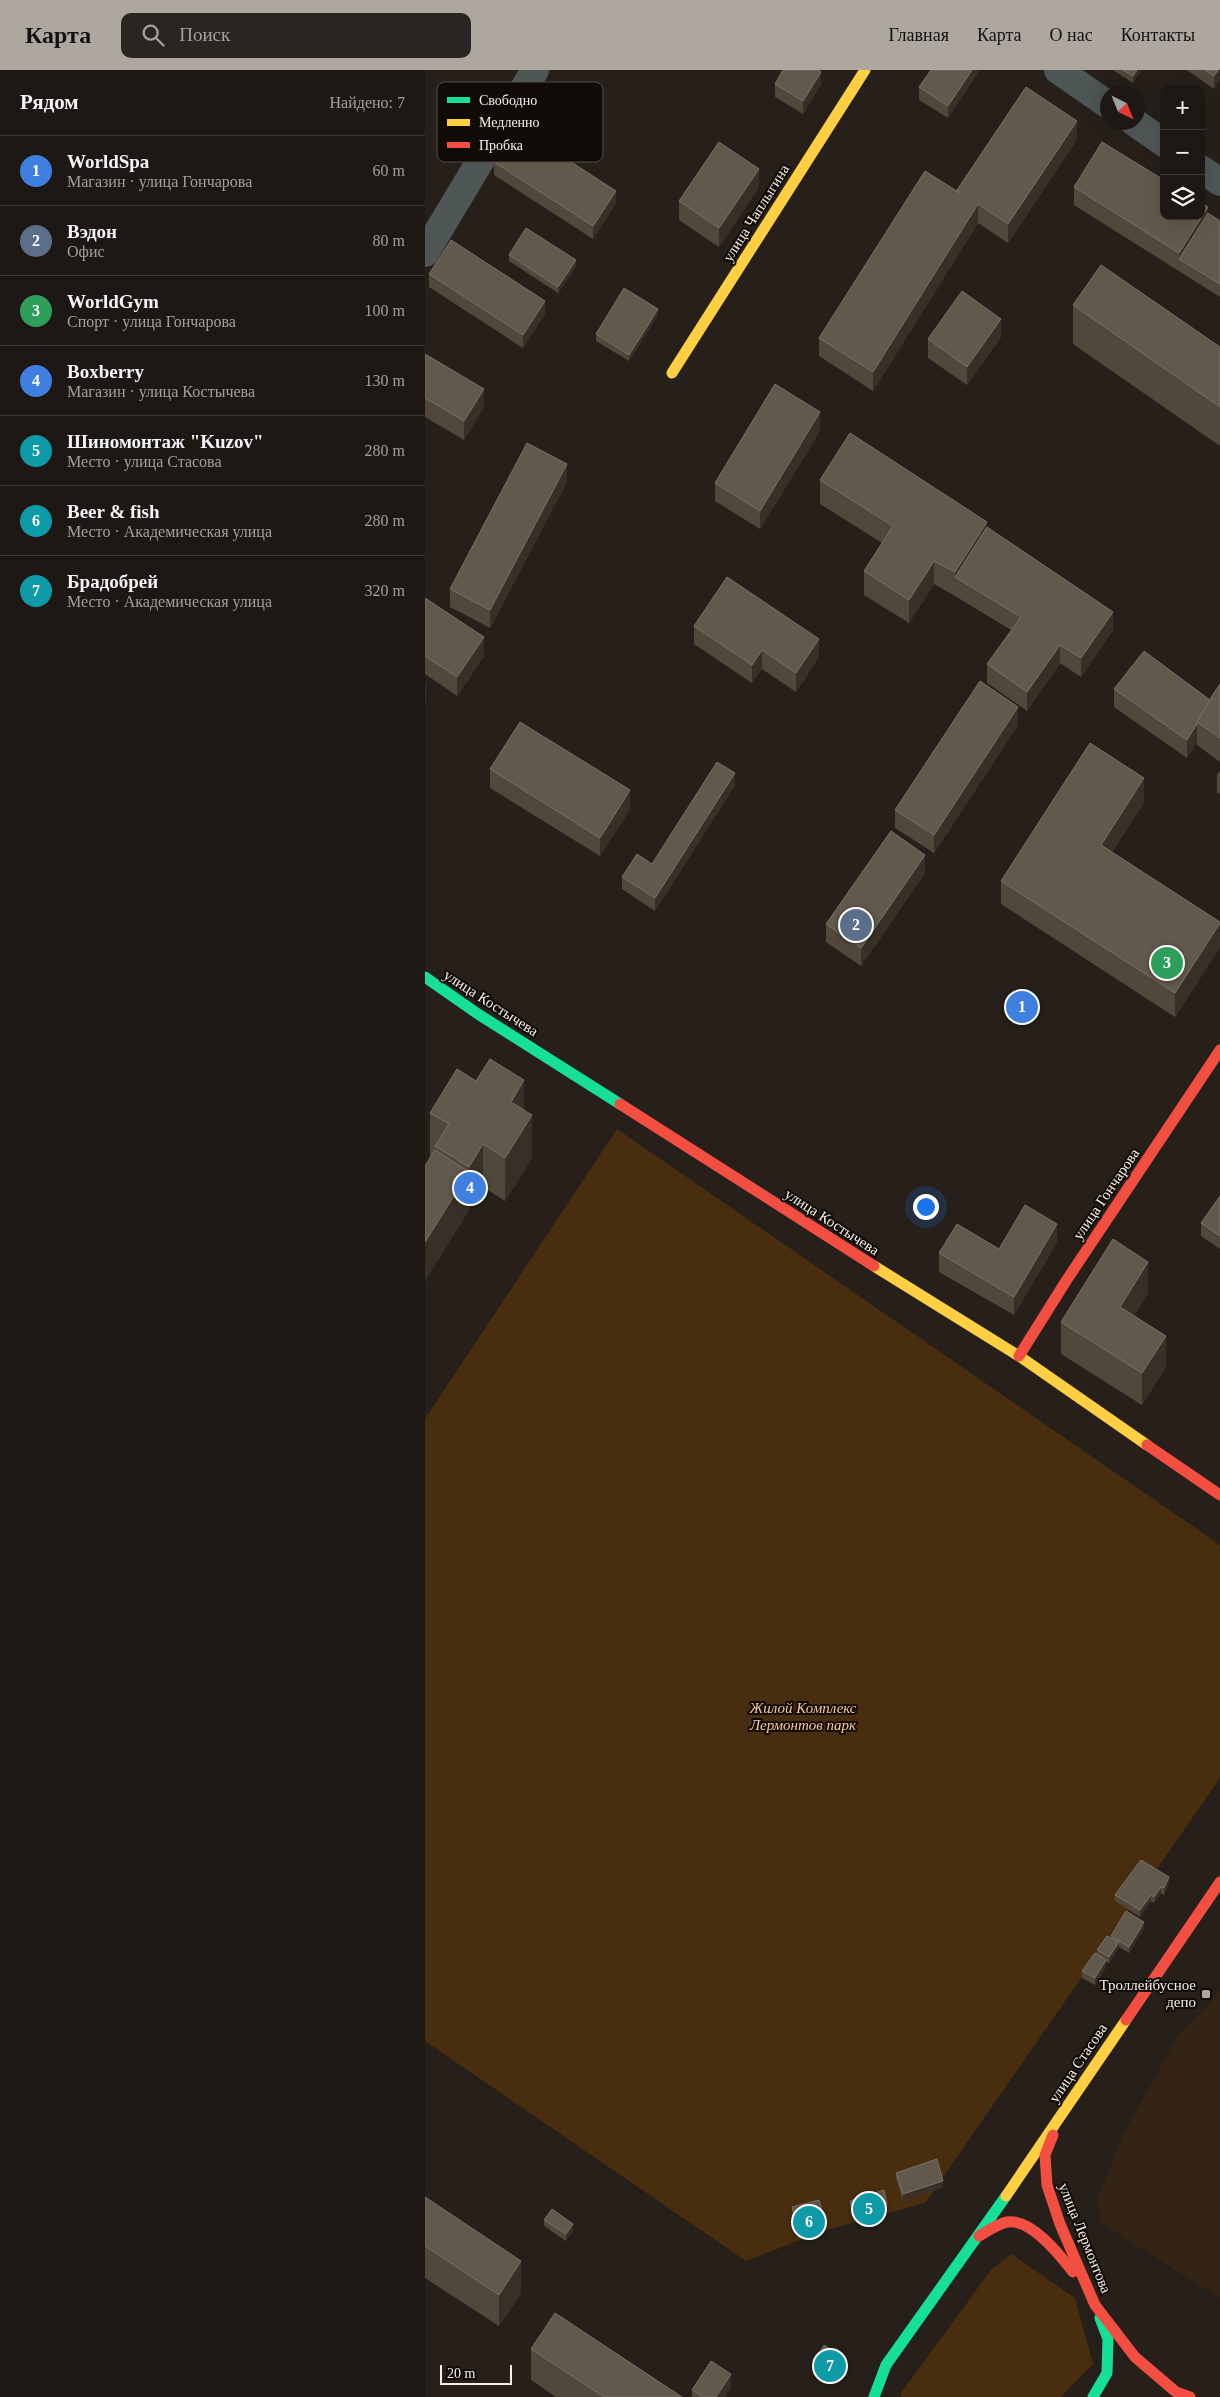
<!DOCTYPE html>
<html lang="ru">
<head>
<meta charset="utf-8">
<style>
	:root { --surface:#1d1814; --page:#2a2522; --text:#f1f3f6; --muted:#a0a0a0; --line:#3b3734; --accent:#aea79f }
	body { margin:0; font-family:Georgia,serif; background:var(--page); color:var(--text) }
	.controls { position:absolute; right:15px; top:15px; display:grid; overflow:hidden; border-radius:10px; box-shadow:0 5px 20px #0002 }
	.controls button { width:45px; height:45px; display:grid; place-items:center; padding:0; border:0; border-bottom:1px solid var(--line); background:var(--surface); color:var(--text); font:25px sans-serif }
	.compass { position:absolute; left:675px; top:15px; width:45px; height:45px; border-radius:50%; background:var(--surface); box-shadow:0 5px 20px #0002; rotate:137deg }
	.scale { position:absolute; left:15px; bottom:12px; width:72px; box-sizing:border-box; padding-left:5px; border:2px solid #f7efe7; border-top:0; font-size:14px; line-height:18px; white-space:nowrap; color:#f7efe7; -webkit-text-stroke:4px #100b07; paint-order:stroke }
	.you { position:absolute; left:500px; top:1136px; width:18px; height:18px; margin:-12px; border:4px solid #fff; border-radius:50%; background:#1a73e8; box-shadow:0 0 0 8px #1a73e833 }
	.badge { display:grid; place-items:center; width:32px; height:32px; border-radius:50%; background:var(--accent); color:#fff; font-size:16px; font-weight:700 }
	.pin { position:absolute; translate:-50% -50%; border:2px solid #fff; box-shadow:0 1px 5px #0006 }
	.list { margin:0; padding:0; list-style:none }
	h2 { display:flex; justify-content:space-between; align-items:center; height:65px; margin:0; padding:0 20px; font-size:21px }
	h2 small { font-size:16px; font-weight:400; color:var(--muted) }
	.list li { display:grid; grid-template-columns:32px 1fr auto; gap:15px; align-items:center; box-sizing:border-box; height:70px; padding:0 20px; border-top:1px solid var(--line) }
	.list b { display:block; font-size:19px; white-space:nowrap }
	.list p { margin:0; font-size:16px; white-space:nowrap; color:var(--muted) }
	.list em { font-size:16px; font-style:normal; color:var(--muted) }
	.icon { flex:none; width:28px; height:28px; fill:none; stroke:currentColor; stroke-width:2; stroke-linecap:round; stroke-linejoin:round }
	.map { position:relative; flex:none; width:795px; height:2327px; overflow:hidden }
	header { display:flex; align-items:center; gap:30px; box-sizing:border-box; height:70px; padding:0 25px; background:var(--accent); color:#111 }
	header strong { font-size:24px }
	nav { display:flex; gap:28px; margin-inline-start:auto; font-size:18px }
	.search { width:350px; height:45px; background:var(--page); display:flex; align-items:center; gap:12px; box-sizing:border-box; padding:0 18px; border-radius:10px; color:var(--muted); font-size:19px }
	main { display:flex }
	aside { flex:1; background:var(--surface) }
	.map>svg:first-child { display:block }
</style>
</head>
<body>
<header>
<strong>Карта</strong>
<div class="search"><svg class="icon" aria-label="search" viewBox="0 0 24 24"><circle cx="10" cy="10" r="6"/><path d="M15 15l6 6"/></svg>Поиск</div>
<nav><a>Главная</a><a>Карта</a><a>О нас</a><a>Контакты</a></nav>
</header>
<main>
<aside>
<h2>Рядом<small>Найдено: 7</small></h2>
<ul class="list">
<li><span class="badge" style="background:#3f7fe0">1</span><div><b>WorldSpa</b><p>Магазин · улица Гончарова</p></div><em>60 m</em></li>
<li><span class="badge" style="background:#5c6f8a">2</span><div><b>Вэдон</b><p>Офис</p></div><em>80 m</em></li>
<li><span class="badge" style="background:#2e9e5b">3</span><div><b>WorldGym</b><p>Спорт · улица Гончарова</p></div><em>100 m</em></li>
<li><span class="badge" style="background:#3f7fe0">4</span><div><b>Boxberry</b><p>Магазин · улица Костычева</p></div><em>130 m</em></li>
<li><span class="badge" style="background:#0f9aa8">5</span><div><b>Шиномонтаж &quot;Kuzov&quot;</b><p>Место · улица Стасова</p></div><em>280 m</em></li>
<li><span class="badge" style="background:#0f9aa8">6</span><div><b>Beer &amp; fish</b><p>Место · Академическая улица</p></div><em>280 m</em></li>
<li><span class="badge" style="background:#0f9aa8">7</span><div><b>Брадобрей</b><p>Место · Академическая улица</p></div><em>320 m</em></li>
</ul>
</aside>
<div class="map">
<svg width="795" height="2327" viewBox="0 0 795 2327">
	<rect width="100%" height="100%" fill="#27201a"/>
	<path fill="#342416" d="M 795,1919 L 795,2228 L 676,2153 L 672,2130 L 698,2065 L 753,1965 L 782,1938 Z"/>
	<g fill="#492d0f">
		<path d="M 192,1059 L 795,1475 L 795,1708 L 500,2133 L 401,2160 L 321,2191 L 0,1971 L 0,1349 Z"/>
		<path d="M 586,2184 L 650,2228 L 668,2294 L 636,2327 L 476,2327 L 476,2323 L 566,2200 Z"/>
	</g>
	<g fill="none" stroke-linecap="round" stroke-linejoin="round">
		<g stroke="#4e5656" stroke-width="28">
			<path d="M 633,0 L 682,34"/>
			<path d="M 709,52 L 739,73"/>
			<path d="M 776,99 L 795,112"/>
			<path d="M 0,183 L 110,0"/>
		</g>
		<g stroke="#16e098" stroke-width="11">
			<path d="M 0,907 L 53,944 L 195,1034"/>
			<path d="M 449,2327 L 461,2295 L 581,2126"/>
			<path d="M 668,2327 L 682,2303 L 683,2269 L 675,2248"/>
		</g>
		<g stroke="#ffcf43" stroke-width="11">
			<path d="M 247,303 L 440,0"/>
			<path d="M 449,1196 L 594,1286 L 722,1375"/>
			<path d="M 581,2126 L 701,1950"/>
		</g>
		<g stroke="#f24e42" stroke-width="11">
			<path d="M 195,1034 L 449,1196"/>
			<path d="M 594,1286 L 641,1211 L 795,980"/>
			<path d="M 722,1375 L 795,1425"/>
			<path d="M 701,1950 L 795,1812"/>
			<path d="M 628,2065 L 620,2085 L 622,2115 L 635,2154 L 670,2235 L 710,2287 L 751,2322 L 765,2327"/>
			<path d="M 554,2166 C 563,2161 572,2154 582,2152 C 606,2148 635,2185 648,2202"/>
		</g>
	</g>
	<g fill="#51473b">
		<path d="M 554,0 L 554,1 L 523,48 L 494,30 L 494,17 Z"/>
		<path d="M 688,0 L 716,0 L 708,13 Z"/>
		<path d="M 762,0 L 795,0 L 789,19 Z"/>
		<path d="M 350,14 L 396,14 L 378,44 L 350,27 Z"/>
		<path d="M 652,69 L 583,173 L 553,153 L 448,321 L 394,286 L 394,268 L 532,121 L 532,120 Z"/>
		<path d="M 69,92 L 191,133 L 168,169 L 69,105 Z"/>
		<path d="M 334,117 L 294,177 L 254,150 L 254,131 Z"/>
		<path d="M 649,117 L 783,143 L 795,151 L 795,227 L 649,135 Z"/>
		<path d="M 84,185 L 151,196 L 133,223 L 84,191 Z"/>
		<path d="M 4,204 L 120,244 L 98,278 L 4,217 Z"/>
		<path d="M 648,235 L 795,277 L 795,376 L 648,274 Z"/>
		<path d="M 233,245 L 204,291 L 171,271 L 171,264 Z"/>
		<path d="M 576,267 L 542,315 L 503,288 L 503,269 Z"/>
		<path d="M 0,284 L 59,337 L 39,370 L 0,347 Z"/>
		<path d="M 395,361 L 335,459 L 290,431 L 290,413 Z"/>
		<path d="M 395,410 L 562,457 L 688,560 L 656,607 L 635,593 L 602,641 L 562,613 L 562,594 L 586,560 L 530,526 L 509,514 L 484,553 L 439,525 L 439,501 L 457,473 L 395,434 Z"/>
		<path d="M 142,412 L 65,558 L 25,537 L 25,519 Z"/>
		<path d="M 0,528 L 59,586 L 32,626 L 0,604 Z"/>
		<path d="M 269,556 L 394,587 L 371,622 L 337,599 L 327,613 L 269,574 Z"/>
		<path d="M 795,614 L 795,692 L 772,675 L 772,672 L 762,688 L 689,637 L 689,619 L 785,630 Z"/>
		<path d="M 593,655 L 509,783 L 470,758 L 470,740 Z"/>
		<path d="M 65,699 L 205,739 L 175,786 L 65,718 Z"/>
		<path d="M 795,701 L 795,724 L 792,723 L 792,704 Z"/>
		<path d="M 310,715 L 230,841 L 197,819 L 197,807 L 227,794 Z"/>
		<path d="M 719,732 L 687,782 L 795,853 L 795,877 L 750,947 L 576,834 L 576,811 Z"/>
		<path d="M 500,803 L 436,896 L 401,872 L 401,854 Z"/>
		<path d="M 99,1041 L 107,1088 L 80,1131 L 58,1117 L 0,1211 L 0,1096 L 6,1086 L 5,1086 L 5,1043 Z"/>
		<path d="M 795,1126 L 795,1179 L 776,1166 L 776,1153 Z"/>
		<path d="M 632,1172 L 589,1245 L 514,1202 L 514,1183 L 574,1179 Z"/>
		<path d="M 723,1223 L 709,1246 L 741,1297 L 717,1335 L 636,1284 L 636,1252 Z"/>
		<path d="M 744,1813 L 739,1825 L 736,1823 L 729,1833 L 726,1831 L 715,1847 L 690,1831 L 690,1825 Z"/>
		<path d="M 719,1858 L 704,1883 L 694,1877 L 684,1893 L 681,1892 L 681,1897 L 670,1915 L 657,1908 L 657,1901 L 672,1884 L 672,1880 L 686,1867 L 686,1866 Z"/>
		<path d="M 471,2103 L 518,2117 L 478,2131 L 471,2109 Z"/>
		<path d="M 0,2127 L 96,2223 L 74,2256 L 0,2208 Z"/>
		<path d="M 425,2131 L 462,2140 L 429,2151 L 425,2137 Z"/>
		<path d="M 367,2137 L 401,2160 L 374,2170 L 367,2144 Z"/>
		<path d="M 119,2150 L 148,2160 L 141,2171 L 119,2156 Z"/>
		<path d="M 106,2279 L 257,2327 L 131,2327 L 106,2310 Z"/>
		<path d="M 390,2290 L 419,2294 L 410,2309 L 390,2297 Z"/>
		<path d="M 306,2317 L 299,2327 L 267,2327 L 267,2320 Z"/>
	</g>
	<g fill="#383026">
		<path d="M 547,0 L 554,0 L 554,1 L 523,48 L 523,36 Z"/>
		<path d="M 712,0 L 716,0 L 708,13 L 708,6 Z"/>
		<path d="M 793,0 L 795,0 L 795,10 L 789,19 L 789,6 Z"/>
		<path d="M 396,2 L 396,14 L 378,44 L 378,31 Z"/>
		<path d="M 652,51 L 652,69 L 583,173 L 583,154 Z"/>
		<path d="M 334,99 L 334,117 L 294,177 L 294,158 Z"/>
		<path d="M 191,121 L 191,133 L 168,169 L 168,156 Z"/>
		<path d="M 553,134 L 553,153 L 448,321 L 448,302 Z"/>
		<path d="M 783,137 L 783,156 L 754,189 L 754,202 L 754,183 Z"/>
		<path d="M 151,190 L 151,196 L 133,223 L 133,217 Z"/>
		<path d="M 120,231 L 120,244 L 98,278 L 98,265 Z"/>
		<path d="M 233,239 L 233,245 L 204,291 L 204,285 Z"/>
		<path d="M 576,249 L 576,267 L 542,315 L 542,297 Z"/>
		<path d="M 59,319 L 59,337 L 39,370 L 39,351 Z"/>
		<path d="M 395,342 L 395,361 L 335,459 L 335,441 Z"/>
		<path d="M 142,394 L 142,412 L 65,558 L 65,540 Z"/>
		<path d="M 562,452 L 562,476 L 530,507 L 530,502 Z"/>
		<path d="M 509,491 L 509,514 L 484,553 L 484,530 Z"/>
		<path d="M 688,542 L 688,560 L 656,607 L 656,588 Z"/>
		<path d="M 59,567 L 59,586 L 32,626 L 32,607 Z"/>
		<path d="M 394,569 L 394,587 L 371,622 L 371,603 Z"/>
		<path d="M 635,575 L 635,593 L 602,641 L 602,622 Z"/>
		<path d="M 337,580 L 337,599 L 327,613 L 327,595 Z"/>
		<path d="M 1,614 L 1,632 L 0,634 L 0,616 Z"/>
		<path d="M 593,637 L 593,655 L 509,783 L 509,765 Z"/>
		<path d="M 772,654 L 772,672 L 762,688 L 762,670 Z"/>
		<path d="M 310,703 L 310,715 L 230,841 L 230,828 Z"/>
		<path d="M 719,708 L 719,732 L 676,798 L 676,775 Z"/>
		<path d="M 205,720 L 205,739 L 175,786 L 175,768 Z"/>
		<path d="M 500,785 L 500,803 L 436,896 L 436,878 Z"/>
		<path d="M 795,853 L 795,877 L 750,947 L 750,923 Z"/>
		<path d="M 99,1010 L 99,1053 L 86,1032 Z"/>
		<path d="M 107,1045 L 107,1088 L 80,1131 L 80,1088 Z"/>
		<path d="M 58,1074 L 58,1117 L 0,1211 L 0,1172 L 44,1102 L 44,1097 Z"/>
		<path d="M 632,1154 L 632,1172 L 589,1245 L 589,1227 Z"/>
		<path d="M 723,1192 L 723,1223 L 695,1269 L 695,1237 Z"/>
		<path d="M 741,1266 L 741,1297 L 717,1335 L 717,1303 Z"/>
		<path d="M 744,1807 L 744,1813 L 739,1825 L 739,1818 Z"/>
		<path d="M 736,1817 L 736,1823 L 729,1833 L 729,1827 Z"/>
		<path d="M 726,1825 L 726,1831 L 715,1847 L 715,1840 Z"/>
		<path d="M 719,1852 L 719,1858 L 704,1883 L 704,1877 Z"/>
		<path d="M 694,1872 L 694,1878 L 684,1893 L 684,1887 Z"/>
		<path d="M 681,1890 L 681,1897 L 670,1915 L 670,1908 Z"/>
		<path d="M 518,2111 L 518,2117 L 478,2131 L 478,2124 Z"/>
		<path d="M 462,2134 L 462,2140 L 429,2151 L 429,2144 Z"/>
		<path d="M 401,2153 L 401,2160 L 374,2170 L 374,2163 Z"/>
		<path d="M 148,2154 L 148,2160 L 141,2171 L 141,2164 Z"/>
		<path d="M 96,2191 L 96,2223 L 74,2256 L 74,2225 Z"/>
		<path d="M 419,2288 L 419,2294 L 410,2309 L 410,2303 Z"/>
		<path d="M 306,2304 L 306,2317 L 299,2327 L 291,2327 Z"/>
	</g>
	<g fill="#62594d" stroke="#7a7066">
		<path d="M 358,0 L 393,0 L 396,2 L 378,31 L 350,14 Z"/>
		<path d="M 506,0 L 547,0 L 523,36 L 494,17 Z"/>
		<path d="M 698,0 L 712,0 L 708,6 Z"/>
		<path d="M 780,0 L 793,0 L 789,6 Z"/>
		<path d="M 601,17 L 652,51 L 583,154 L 553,134 L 448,302 L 394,268 L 500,101 L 535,123 L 532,120 Z"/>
		<path d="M 92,57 L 191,121 L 168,156 L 69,92 Z"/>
		<path d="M 294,72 L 334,99 L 294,158 L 254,131 Z"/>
		<path d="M 677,72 L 739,110 L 739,146 L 776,146 L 776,133 L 783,137 L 754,183 L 649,117 Z"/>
		<path d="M 783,143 L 795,151 L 795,214 L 754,189 Z"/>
		<path d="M 101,158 L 151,190 L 133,217 L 84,185 Z"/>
		<path d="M 26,170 L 120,231 L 98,265 L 4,204 Z"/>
		<path d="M 676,195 L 795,277 L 795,337 L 648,235 Z"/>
		<path d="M 199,218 L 233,239 L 204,285 L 171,264 Z"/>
		<path d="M 537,221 L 576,249 L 542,297 L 503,269 Z"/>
		<path d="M 0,284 L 59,319 L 39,351 L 0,328 Z"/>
		<path d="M 350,314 L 395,342 L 335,441 L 290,413 Z"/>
		<path d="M 425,363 L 562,452 L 530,502 L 509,491 L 484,530 L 439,501 L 468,456 L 395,410 Z"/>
		<path d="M 102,373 L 142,394 L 65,540 L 25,519 Z"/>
		<path d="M 562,457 L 688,542 L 656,588 L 635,575 L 602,622 L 562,594 L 596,547 L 530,507 Z"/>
		<path d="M 302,507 L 394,569 L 371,603 L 337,580 L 327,595 L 269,556 Z"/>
		<path d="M 0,528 L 59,567 L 32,607 L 0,586 Z"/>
		<path d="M 719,581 L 785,630 L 772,652 L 772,654 L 762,670 L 689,619 Z"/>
		<path d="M 555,611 L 593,637 L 509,765 L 470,740 Z"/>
		<path d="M 795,614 L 795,668 L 772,652 L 787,626 Z"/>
		<path d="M 95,652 L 205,720 L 175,768 L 65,699 Z"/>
		<path d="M 665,673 L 719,708 L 676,775 L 795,852 L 795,853 L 750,923 L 576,811 Z"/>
		<path d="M 292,692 L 310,703 L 230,828 L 197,807 L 212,784 L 227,794 Z"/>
		<path d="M 466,761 L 500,785 L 436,878 L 401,854 Z"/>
		<path d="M 65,989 L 99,1010 L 86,1032 L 107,1045 L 80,1088 L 58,1074 L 44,1097 L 10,1076 L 24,1054 L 5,1043 L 32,999 L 51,1011 Z"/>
		<path d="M 10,1080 L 44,1102 L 0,1172 L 0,1096 Z"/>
		<path d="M 795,1126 L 795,1166 L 776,1153 Z"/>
		<path d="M 600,1135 L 632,1154 L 589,1227 L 514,1183 L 532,1154 L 574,1179 Z"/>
		<path d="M 688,1169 L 723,1192 L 695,1237 L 741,1266 L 717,1303 L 636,1252 Z"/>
		<path d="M 716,1790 L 744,1807 L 739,1818 L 736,1817 L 729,1827 L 726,1825 L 715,1840 L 690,1825 Z"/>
		<path d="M 701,1841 L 719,1852 L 704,1877 L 686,1866 Z"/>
		<path d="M 682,1866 L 694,1872 L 684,1887 L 672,1880 Z"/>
		<path d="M 670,1883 L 681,1890 L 670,1908 L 657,1901 Z"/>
		<path d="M 512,2089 L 518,2111 L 478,2124 L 471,2103 Z"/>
		<path d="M 459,2120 L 462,2134 L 429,2144 L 425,2131 Z"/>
		<path d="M 0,2127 L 96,2191 L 74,2225 L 0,2176 Z"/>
		<path d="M 394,2130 L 401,2153 L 374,2163 L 367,2137 Z"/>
		<path d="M 127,2139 L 148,2154 L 141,2164 L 119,2150 Z"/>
		<path d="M 130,2243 L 257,2327 L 179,2327 L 106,2279 Z"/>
		<path d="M 399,2275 L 419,2288 L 410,2303 L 390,2290 Z"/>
		<path d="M 286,2291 L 306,2304 L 291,2327 L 278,2327 L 267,2320 Z"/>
	</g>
	<rect fill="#aea79f" stroke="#100b07" stroke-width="2" x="776" y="1919" width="10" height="10" rx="2.5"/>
	<g text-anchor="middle" stroke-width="4" stroke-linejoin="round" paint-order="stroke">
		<g font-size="15" fill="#f7efe7" stroke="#100b07">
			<text transform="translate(331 143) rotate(-58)" y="5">улица Чаплыгина</text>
			<text transform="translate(66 933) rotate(33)" y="5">улица Костычева</text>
			<text transform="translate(681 1124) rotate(-56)" y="5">улица Гончарова</text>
			<text transform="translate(407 1152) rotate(33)" y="5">улица Костычева</text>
			<text transform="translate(653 1993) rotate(-56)" y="5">улица Стасова</text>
			<text transform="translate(660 2168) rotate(68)" y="5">улица Лермонтова</text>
		</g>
		<g font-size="15" font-style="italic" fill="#fdc997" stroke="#100b07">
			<text x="378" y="1643">Жилой Комплекс<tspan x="378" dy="17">Лермонтов парк</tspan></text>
		</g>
		<g font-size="15" fill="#f7efe7" stroke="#100b07" text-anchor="end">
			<text x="771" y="1920">Троллейбусное<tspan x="771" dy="17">депо</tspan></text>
		</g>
	</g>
	<rect x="12" y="12" width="166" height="80" rx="8" fill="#100b07" stroke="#554f4a" stroke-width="1"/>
	<rect x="22" y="27" width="23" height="6" fill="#16e098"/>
	<rect x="22" y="49" width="23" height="7" fill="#ffcf43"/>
	<rect x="22" y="72" width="23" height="6" fill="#f24e42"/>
	<g font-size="14" fill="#f7efe7">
		<text x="54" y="35">Свободно</text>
		<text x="54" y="57">Медленно</text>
		<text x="54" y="80">Пробка</text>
	</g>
</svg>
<div class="controls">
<button>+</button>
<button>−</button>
<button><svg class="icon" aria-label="layers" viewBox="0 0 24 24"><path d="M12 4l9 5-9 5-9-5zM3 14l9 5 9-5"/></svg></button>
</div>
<svg class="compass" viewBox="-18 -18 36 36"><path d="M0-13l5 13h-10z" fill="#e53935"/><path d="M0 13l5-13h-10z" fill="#a0a0a0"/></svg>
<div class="scale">20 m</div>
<div class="you"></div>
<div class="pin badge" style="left:597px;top:937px;background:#3f7fe0">1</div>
<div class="pin badge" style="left:431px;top:855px;background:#5c6f8a">2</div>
<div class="pin badge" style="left:742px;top:893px;background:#2e9e5b">3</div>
<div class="pin badge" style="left:45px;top:1118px;background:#3f7fe0">4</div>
<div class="pin badge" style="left:444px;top:2139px;background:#0f9aa8">5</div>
<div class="pin badge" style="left:384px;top:2152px;background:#0f9aa8">6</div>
<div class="pin badge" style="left:405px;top:2296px;background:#0f9aa8">7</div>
</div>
</main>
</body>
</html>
